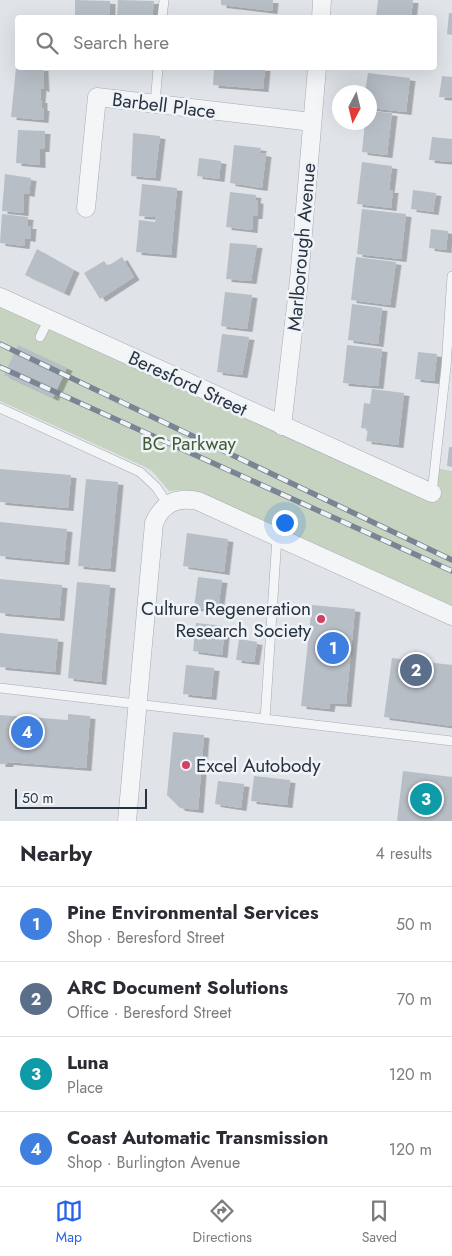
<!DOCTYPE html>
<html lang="en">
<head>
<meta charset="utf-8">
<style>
	:root { --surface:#fff; --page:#f7f7f7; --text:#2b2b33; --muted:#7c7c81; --line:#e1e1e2; --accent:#2563eb }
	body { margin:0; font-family:Jost,sans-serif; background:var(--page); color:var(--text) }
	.compass { position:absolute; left:332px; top:85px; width:45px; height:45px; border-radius:50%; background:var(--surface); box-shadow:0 5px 20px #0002; rotate:187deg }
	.scale { position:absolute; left:15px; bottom:12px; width:132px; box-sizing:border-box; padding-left:5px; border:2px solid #283341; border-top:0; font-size:14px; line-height:18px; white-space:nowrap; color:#283341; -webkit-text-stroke:4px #f0f3f7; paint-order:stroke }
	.you { position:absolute; left:284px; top:522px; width:18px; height:18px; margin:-12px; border:4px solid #fff; border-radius:50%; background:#1a73e8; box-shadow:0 0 0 8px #1a73e833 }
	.badge { display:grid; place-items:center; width:32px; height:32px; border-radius:50%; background:var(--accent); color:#fff; font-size:16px; font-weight:700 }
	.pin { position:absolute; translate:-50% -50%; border:2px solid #fff; box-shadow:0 1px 5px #0006 }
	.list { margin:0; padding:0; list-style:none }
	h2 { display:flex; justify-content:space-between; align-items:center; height:65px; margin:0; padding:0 20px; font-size:21px }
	h2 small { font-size:16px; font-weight:400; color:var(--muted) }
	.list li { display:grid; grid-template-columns:32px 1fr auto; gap:15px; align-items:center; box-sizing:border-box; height:75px; padding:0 20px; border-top:1px solid var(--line) }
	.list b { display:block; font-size:19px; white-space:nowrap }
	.list p { margin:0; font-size:16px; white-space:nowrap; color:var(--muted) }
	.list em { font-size:16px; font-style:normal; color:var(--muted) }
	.icon { flex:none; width:28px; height:28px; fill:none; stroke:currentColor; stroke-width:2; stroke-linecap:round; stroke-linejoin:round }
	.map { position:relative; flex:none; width:452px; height:821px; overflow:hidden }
	.search { position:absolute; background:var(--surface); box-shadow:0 5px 20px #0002; left:15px; right:15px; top:15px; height:55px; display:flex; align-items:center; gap:12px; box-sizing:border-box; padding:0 18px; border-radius:5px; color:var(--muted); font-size:19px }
	.sheet { height:365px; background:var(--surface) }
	nav { display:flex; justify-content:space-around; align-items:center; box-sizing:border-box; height:70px; border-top:1px solid var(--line); background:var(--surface); font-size:14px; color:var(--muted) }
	nav a { display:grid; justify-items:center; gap:2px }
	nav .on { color:var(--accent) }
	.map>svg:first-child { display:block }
</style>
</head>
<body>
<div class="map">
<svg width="452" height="821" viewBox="0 0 452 821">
	<defs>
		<filter id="shadow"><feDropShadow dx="5.5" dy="3" stdDeviation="0" flood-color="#0004"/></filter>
	</defs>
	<rect width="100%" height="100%" fill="#e0e4e9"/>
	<path fill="#c7d3c1" d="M 0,306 L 440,493 L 440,487 L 433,484 L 435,468 L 452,471 L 452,606 L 202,494 L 186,490 L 169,491 L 152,471 L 143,466 L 0,401 Z"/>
	<g fill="#b7bec6" filter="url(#shadow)">
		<path d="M 75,0 L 110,1 L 110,18 L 75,18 Z"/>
		<path d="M 118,0 L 154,1 L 152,18 L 117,18 Z"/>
		<path d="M 221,0 L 273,0 L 272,11 L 221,5 Z"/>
		<path d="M 378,0 L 413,0 L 411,18 L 376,18 Z"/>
		<path d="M 449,13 L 452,13 L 452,35 L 447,34 Z"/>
		<path d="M 16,68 L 43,68 L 44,89 L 41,88 L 40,100 L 42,100 L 42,108 L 44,108 L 43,120 L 11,117 Z"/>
		<path d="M 214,68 L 265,68 L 263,89 L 213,85 Z"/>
		<path d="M 368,73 L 410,78 L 406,112 L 370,108 L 370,92 L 365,92 Z"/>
		<path d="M 442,76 L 452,77 L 452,98 L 439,97 Z"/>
		<path d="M 370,111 L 392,113 L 387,155 L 362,152 L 365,122 L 370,122 Z"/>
		<path d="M 18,130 L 45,131 L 44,149 L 40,149 L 40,165 L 16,163 Z"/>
		<path d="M 133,133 L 160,136 L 155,178 L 131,176 Z"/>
		<path d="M 432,137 L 452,139 L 451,162 L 429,160 Z"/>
		<path d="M 234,145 L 261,148 L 260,153 L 266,154 L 262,188 L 230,183 Z"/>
		<path d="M 199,158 L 221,161 L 219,179 L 197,176 Z"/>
		<path d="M 362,162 L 392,166 L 389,190 L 393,190 L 391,208 L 357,204 Z"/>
		<path d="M 5,174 L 31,178 L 29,194 L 24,193 L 23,213 L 2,211 Z"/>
		<path d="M 142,184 L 177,188 L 171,255 L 136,252 L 139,220 L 155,222 L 156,217 L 139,216 Z"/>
		<path d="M 413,190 L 436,193 L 433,212 L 411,209 Z"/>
		<path d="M 230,192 L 256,195 L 255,200 L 258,201 L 257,216 L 253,216 L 252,230 L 226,227 Z"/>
		<path d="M 362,209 L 406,214 L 401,259 L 357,254 Z"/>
		<path d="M 2,214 L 28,217 L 27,226 L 31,226 L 30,239 L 25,238 L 24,246 L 0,243 Z"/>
		<path d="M 431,229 L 448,231 L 446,250 L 429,248 Z"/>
		<path d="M 230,243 L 257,245 L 251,281 L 226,279 Z"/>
		<path d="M 37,249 L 74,270 L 64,293 L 25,275 Z"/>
		<path d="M 122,257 L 134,277 L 100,299 L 84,273 L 104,261 L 108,266 Z"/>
		<path d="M 356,257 L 396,262 L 390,305 L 351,300 Z"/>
		<path d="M 225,292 L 252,295 L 247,329 L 221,326 Z"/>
		<path d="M 352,304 L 382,308 L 378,344 L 348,340 Z"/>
		<path d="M 222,334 L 249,337 L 242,375 L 217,372 Z"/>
		<path d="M 18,345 L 67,368 L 53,398 L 4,375 Z"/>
		<path d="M 347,345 L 382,349 L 378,386 L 343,383 Z"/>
		<path d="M 418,352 L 437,354 L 434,381 L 415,379 Z"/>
		<path d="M 372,389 L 404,393 L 398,445 L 366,441 L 368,429 L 361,428 L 364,403 L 370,404 Z"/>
		<path d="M 449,447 L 452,447 L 452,467 L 447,466 Z"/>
		<path d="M 0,469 L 71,475 L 68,508 L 0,502 Z"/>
		<path d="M 86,479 L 118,482 L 110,569 L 78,566 Z"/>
		<path d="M 0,522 L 67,529 L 64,562 L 0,556 Z"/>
		<path d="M 187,533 L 228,539 L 224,572 L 183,566 Z"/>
		<path d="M 198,577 L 222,580 L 218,610 L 194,608 Z"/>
		<path d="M 0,579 L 62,585 L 59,618 L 0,613 Z"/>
		<path d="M 77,582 L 110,585 L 101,682 L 68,678 Z"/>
		<path d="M 312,605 L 355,609 L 346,704 L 330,703 L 329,709 L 301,706 Z"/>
		<path d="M 196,623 L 225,626 L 222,655 L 193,651 Z"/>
		<path d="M 0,633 L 58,639 L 55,672 L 0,667 Z"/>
		<path d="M 239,639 L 257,642 L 254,662 L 236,660 Z"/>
		<path d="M 392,658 L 452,665 L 452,726 L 384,717 Z"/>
		<path d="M 186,665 L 214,668 L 211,697 L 183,694 Z"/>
		<path d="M 68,714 L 90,716 L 86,768 L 8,762 L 8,764 L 0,764 L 0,715 L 68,720 Z"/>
		<path d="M 173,732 L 204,735 L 198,810 L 180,808 L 167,795 Z"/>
		<path d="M 403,771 L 452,777 L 452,821 L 397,821 Z"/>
		<path d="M 254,776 L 290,780 L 287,805 L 251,801 Z"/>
		<path d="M 218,781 L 244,784 L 241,808 L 215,804 Z"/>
	</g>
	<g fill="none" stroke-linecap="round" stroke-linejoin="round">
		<g stroke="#a5abb3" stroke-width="10">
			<g id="service">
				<path d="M 162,18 L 164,0"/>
				<path d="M 155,104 L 158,68"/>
				<path d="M 40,337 L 49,319"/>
				<path d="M 0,408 L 140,472 L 156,487 L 167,503"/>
				<path d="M 432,493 L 446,367 L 452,276"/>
				<path d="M 0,688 L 452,741"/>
				<path d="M 265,719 L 277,537"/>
			</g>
		</g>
		<g stroke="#a5abb3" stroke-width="19">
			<g id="minor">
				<path d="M 321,18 L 322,0"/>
				<path d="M 86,208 L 97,97 L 312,122"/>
				<path d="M 0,297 L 432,493"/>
				<path d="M 282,426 L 299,280 L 317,68"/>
				<path d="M 127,821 L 154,523 C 163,503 176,497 198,501 L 452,616"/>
			</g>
		</g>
		<use href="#service" stroke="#f3f5f7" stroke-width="9"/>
		<use href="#minor" stroke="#f3f5f7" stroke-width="18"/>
		<g stroke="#798593" stroke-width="5.5">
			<g id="rail">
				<path d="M 0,344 L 452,560"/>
				<path d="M 0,367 L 452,571"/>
			</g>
		</g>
		<use href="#rail" stroke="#f0f3f7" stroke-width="4" stroke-dasharray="11" stroke-linecap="butt"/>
	</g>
	<g fill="#d14262" stroke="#f0f3f7" stroke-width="2">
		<circle cx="321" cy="619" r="5"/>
		<circle cx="186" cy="765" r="5"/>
	</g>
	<g text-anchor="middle" stroke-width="5" stroke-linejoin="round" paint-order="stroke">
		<g font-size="19" fill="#283341" stroke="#f0f3f7">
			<text transform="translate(164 105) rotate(7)" y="7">Barbell Place</text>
			<text transform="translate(301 247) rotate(-85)" y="7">Marlborough Avenue</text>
			<text transform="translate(188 383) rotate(25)" y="7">Beresford Street</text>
		</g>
		<g font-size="19" fill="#405d35" stroke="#f0f3f7">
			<text x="189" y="450">BC Parkway</text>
		</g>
		<g font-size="19" fill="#283341" stroke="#f0f3f7" text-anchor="end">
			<text x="311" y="615">Culture Regeneration<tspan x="311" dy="22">Research Society</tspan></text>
			<text x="196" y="772" text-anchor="start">Excel Autobody</text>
		</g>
	</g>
</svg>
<svg class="compass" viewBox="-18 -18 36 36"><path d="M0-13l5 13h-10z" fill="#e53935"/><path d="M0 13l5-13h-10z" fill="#7c7c81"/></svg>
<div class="scale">50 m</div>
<div class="you"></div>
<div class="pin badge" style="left:333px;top:648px;background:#3f7fe0">1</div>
<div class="pin badge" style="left:416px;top:670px;background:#5c6f8a">2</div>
<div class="pin badge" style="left:426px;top:799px;background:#0f9aa8">3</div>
<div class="pin badge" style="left:27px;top:732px;background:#3f7fe0">4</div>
<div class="search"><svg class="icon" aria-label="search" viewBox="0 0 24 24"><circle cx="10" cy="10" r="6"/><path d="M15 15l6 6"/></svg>Search here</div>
</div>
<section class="sheet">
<h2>Nearby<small>4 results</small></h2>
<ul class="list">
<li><span class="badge" style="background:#3f7fe0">1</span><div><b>Pine Environmental Services</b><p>Shop · Beresford Street</p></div><em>50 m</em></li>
<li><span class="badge" style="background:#5c6f8a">2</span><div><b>ARC Document Solutions</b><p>Office · Beresford Street</p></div><em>70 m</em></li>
<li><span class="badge" style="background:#0f9aa8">3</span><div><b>Luna</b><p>Place</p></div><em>120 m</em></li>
<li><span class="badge" style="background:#3f7fe0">4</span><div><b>Coast Automatic Transmission</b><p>Shop · Burlington Avenue</p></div><em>120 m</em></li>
</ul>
</section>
<nav>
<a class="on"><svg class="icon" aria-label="map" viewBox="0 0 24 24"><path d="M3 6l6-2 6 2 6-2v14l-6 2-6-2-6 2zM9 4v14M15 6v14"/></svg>Map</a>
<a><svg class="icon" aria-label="directions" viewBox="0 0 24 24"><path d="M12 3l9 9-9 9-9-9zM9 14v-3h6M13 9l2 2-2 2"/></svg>Directions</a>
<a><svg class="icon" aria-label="saved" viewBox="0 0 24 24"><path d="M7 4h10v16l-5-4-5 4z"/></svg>Saved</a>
</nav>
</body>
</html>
